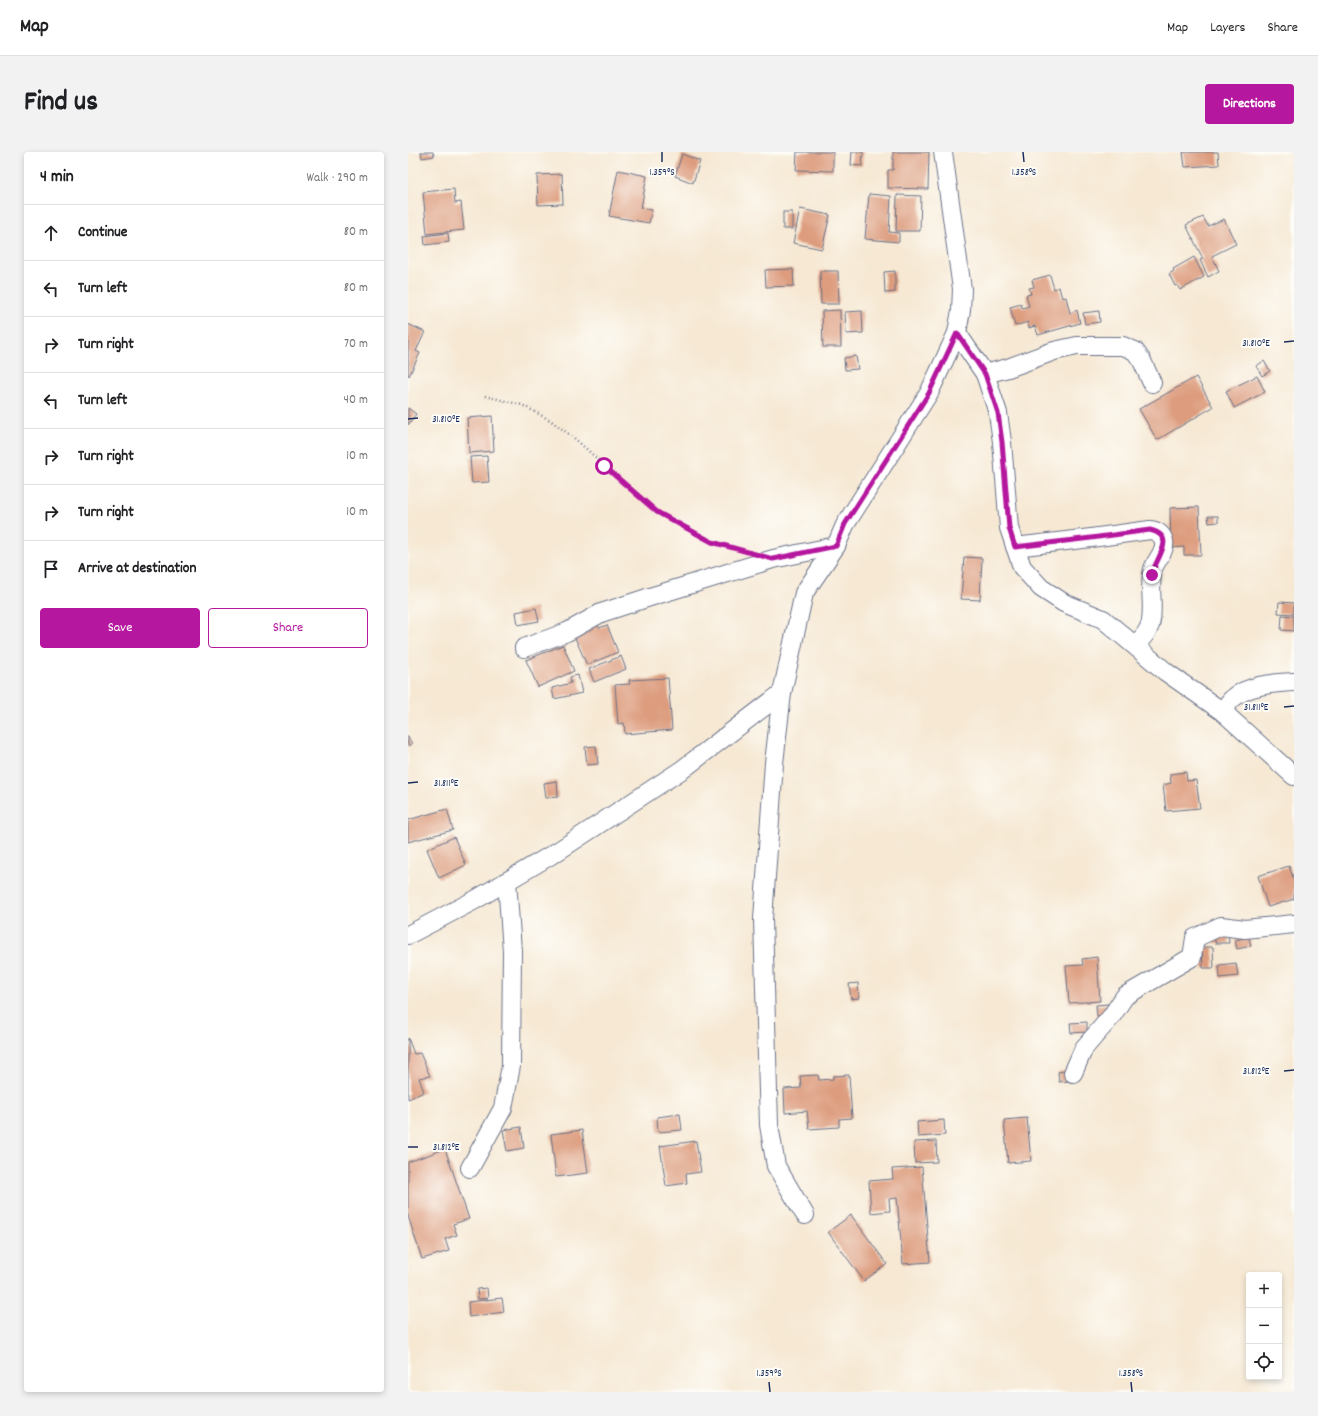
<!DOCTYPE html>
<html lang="en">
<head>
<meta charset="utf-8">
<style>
	:root { --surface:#fff; --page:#f2f2f2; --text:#202124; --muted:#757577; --line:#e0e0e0; --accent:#b5179e }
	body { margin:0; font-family:Dekko,sans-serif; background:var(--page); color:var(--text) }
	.controls { position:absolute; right:12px; bottom:12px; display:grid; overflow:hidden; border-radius:4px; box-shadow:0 2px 6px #0003 }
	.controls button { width:36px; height:36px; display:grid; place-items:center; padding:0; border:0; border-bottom:1px solid var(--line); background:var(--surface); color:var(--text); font:20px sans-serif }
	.stop { position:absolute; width:12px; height:12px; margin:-9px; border:3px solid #b5179e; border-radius:50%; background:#fff }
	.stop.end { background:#b5179e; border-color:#fff; box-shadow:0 1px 4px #0008 }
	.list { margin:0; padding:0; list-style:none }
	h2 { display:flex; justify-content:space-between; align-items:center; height:52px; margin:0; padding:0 16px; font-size:17px }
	h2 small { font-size:13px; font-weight:400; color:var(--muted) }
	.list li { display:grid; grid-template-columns:26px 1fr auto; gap:12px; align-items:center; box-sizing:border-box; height:56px; padding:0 16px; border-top:1px solid var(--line) }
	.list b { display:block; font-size:15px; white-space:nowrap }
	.list em { font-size:13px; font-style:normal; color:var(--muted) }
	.actions { display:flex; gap:8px; padding:12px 16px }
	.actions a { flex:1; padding:9px 0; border:1px solid var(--accent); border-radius:4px; text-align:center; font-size:14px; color:var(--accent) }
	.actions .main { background:var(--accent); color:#fff }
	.icon { flex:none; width:22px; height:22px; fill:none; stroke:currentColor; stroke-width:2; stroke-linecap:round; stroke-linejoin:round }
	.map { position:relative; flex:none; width:886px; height:1240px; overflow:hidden; border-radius:4px }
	header { display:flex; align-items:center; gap:24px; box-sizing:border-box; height:56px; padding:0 20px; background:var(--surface); border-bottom:1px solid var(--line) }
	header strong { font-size:19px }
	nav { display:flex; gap:22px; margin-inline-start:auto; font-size:14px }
	.intro { display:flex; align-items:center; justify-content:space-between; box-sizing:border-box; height:96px; padding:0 24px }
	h1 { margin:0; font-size:28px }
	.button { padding:10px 18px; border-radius:4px; background:var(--accent); color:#fff; font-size:14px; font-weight:700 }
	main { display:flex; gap:24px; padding:0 24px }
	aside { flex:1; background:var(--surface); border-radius:4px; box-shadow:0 2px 6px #0003 }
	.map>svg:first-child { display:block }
</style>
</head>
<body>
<header>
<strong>Map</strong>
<nav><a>Map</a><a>Layers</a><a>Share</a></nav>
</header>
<div class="intro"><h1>Find us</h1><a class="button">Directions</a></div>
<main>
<aside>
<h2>4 min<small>Walk · 290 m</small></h2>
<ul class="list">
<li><svg class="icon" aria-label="ahead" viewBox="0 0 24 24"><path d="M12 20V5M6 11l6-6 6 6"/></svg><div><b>Continue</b></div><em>80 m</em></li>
<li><svg class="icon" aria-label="left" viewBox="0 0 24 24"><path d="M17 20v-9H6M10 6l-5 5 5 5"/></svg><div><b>Turn left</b></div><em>80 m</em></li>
<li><svg class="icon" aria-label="right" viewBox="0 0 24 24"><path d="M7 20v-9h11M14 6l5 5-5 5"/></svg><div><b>Turn right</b></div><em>70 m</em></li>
<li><svg class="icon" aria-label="left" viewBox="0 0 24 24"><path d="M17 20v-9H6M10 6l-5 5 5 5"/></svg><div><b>Turn left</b></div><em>40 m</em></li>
<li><svg class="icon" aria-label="right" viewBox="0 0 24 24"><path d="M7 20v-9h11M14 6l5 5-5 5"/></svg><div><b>Turn right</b></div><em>10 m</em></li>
<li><svg class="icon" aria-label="right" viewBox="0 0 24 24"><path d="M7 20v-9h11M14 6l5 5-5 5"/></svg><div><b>Turn right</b></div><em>10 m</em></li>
<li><svg class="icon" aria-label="arrive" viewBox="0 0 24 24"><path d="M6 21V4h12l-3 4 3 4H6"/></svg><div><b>Arrive at destination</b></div></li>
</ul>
<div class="actions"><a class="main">Save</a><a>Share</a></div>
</aside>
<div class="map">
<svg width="886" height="1240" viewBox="0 0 886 1240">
	<rect width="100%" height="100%" fill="#fdfcf7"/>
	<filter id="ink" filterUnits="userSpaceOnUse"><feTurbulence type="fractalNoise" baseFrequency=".025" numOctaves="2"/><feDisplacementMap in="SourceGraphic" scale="8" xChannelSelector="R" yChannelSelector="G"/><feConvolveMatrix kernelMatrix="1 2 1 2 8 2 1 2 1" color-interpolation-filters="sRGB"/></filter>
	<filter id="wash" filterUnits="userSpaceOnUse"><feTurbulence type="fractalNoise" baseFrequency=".012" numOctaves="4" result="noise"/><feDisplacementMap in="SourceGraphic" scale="16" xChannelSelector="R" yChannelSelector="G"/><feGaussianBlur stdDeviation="0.9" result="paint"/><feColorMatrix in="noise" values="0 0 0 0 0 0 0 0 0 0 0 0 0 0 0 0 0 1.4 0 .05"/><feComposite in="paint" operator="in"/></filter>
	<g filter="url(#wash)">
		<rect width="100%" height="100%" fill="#f6e8d3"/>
		<g id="blocks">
			<g fill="#dd9c7e">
				<path d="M 13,0 L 25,0 L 26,4 L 14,6 Z"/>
				<path d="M 389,0 L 425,0 L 425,19 L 388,18 Z"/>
				<path d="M 444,0 L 455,0 L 454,14 L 443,13 Z"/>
				<path d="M 485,0 L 521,0 L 520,37 L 480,36 L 480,18 L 485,18 Z"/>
				<path d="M 775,0 L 810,0 L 811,13 L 777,15 Z"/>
				<path d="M 274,2 L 292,9 L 285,31 L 267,24 Z"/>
				<path d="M 210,18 L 239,24 L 233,56 L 244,58 L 241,71 L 201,64 Z"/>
				<path d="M 154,22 L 155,52 L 130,53 L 129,23 Z"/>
				<path d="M 46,37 L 47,51 L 53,50 L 56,78 L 19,82 L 15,40 Z"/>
				<path d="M 461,42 L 483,44 L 481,80 L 491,81 L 491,90 L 457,87 Z"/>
				<path d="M 489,43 L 513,44 L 512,79 L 488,79 Z"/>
				<path d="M 392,57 L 422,63 L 414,97 L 385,91 Z"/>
				<rect x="375" y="60" width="9" height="17"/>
				<path d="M 795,65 L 800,74 L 816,67 L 828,92 L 804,104 L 811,119 L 800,125 L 792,108 L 795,107 L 778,73 Z"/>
				<path d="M 40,81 L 41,90 L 17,93 L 16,84 Z"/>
				<path d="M 786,105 L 796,125 L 772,138 L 769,133 L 767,134 L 761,122 L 766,119 L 765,117 Z"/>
				<path d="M 385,117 L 386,134 L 358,135 L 357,118 Z"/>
				<path d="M 412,119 L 430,119 L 431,152 L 413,152 Z"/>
				<path d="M 487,119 L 487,140 L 477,141 L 476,120 Z"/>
				<path d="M 642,123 L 646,137 L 651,135 L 654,146 L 658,145 L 662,161 L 669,158 L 672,171 L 630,183 L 627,174 L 621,176 L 620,170 L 607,174 L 602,155 L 613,152 L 614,156 L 621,154 L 618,143 L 623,142 L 621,136 L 626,135 L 624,128 Z"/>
				<path d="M 432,158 L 433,195 L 415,195 L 414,159 Z"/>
				<path d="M 454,159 L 455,181 L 438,182 L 437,160 Z"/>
				<path d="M 691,159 L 692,170 L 677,172 L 675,161 Z"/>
				<path d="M 0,172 L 17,180 L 8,199 L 12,201 L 1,224 L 0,223 Z"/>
				<path d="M 448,204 L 450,217 L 437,218 L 436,206 Z"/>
				<path d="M 856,209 L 862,219 L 854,224 L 848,214 Z"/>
				<path d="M 849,224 L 857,240 L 826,256 L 818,239 Z"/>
				<path d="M 788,225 L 805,255 L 749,288 L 731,257 Z"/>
				<path d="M 0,256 L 8,262 L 0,273 Z"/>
				<path d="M 84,264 L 86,299 L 61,301 L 59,266 Z"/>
				<path d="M 79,304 L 81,330 L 64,331 L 62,305 Z"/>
				<path d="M 791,355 L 793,403 L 776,403 L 776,395 L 763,396 L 762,356 Z"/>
				<path d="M 800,364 L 810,364 L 810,370 L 801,371 Z"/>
				<path d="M 556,405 L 574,406 L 572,448 L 553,447 Z"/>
				<path d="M 871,450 L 886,451 L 886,462 L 870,461 Z"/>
				<path d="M 128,456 L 131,469 L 110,473 L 108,460 Z"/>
				<path d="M 874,463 L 886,464 L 886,479 L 873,478 Z"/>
				<path d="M 187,469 L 191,476 L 199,473 L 210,500 L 179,513 L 164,479 Z"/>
				<path d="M 155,493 L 166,519 L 130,535 L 118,508 Z"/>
				<path d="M 213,504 L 218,517 L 186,530 L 181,517 Z"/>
				<path d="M 170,523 L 174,541 L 146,547 L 144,536 L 163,531 L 162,525 Z"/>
				<path d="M 260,526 L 264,578 L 217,582 L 216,571 L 210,572 L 207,533 L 222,532 L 221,528 Z"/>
				<path d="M 0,584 L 4,592 L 0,594 Z"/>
				<path d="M 188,594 L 190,612 L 179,613 L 177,595 Z"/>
				<path d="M 778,620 L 779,629 L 788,628 L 792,656 L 758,659 L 755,633 L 763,631 L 762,622 Z"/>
				<path d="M 149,629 L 150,645 L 138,646 L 136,631 Z"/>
				<path d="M 39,657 L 45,678 L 0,690 L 0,668 Z"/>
				<path d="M 46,685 L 58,713 L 31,726 L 19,697 Z"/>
				<path d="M 881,714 L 886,728 L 886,747 L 860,755 L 850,724 Z"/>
				<path d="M 807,777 L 820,777 L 821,791 L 807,791 Z"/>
				<path d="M 841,785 L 843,794 L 829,797 L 827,788 Z"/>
				<path d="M 794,795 L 805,795 L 806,816 L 795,816 Z"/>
				<path d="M 689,805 L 692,849 L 661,851 L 658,814 L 675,813 L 674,807 Z"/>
				<path d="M 828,811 L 830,824 L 812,826 L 811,813 Z"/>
				<path d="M 450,831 L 451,846 L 443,847 L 441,832 Z"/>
				<path d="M 700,852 L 701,863 L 689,864 L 688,853 Z"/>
				<path d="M 679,870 L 679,880 L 663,881 L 662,871 Z"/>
				<path d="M 0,886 L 6,902 L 12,901 L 22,924 L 11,926 L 16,940 L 0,947 Z"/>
				<path d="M 661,918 L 662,929 L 651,930 L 650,920 Z"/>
				<path d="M 410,923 L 411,928 L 425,927 L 425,924 L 441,923 L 444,966 L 431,967 L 431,975 L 401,977 L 399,959 L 377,961 L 376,937 L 393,936 L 392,924 Z"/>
				<path d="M 272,962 L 274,978 L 250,980 L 249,965 Z"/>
				<path d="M 619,966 L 623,1009 L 600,1011 L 596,968 Z"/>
				<path d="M 536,968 L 537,983 L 510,985 L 509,970 Z"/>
				<path d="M 113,975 L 116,996 L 99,999 L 95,978 Z"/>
				<path d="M 174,978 L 180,1021 L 148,1025 L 143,982 Z"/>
				<path d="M 288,989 L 293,1020 L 278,1022 L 279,1031 L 258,1034 L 252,994 Z"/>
				<path d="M 528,989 L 529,1010 L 507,1011 L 506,990 Z"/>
				<path d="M 37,997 L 61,1067 L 45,1072 L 49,1083 L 37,1087 L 41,1099 L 14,1107 L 0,1064 L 0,1010 Z"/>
				<path d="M 514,1015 L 522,1110 L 495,1112 L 489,1046 L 481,1047 L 482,1059 L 463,1061 L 461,1029 L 485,1027 L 484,1017 Z"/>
				<path d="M 443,1063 L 479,1112 L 456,1129 L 420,1080 Z"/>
				<path d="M 79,1136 L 80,1146 L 70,1147 L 69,1137 Z"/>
				<path d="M 94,1146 L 96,1160 L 61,1165 L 60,1150 Z"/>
			</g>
		</g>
	</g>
	<g filter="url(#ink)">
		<use href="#blocks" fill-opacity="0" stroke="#687087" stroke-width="1"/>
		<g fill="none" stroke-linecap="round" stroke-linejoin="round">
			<g stroke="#687087" stroke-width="20">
				<g id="street">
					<path d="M 549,181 L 577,222 L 590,261 L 594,290 L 601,376 L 614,415 L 633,436 L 656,451 L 695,467 L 758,520 L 815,560 L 886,624"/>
					<path d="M 577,222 L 600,216 L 646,199 L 669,194 L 715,194 L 727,199 L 734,209 L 744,231"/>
					<path d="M 607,395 L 683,386 L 742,378 C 749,379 754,382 756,389 C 758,399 748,408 745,417 C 740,436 747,455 742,473 C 739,481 733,488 727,493"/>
					<path d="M 116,496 L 159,480 L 193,461 L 245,444 L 365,407 L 428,394"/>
					<path d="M 815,560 C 817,556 820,551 824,547 C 839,533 866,531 886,530"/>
					<path d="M 0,783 L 67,748 L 150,699 L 275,617 L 374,541"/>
					<path d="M 665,921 L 676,896 L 703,865 L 717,844 L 784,805 L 787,786 L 813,774 L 837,777 L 886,772"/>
					<path d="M 62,1016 L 95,956 L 103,914 L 104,799 L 99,729"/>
					<path d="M 397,1063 L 368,1014 L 361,973 L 355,767 L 366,611 L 374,541 L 396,441 L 428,394 L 437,373 L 521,241 L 549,181 L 553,158 L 554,137 L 535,0"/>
				</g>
			</g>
			<path stroke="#687087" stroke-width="2.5" stroke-dasharray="1 3" stroke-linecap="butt" d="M 77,244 L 114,253 L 142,268 L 166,286 L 249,360 L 304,390 L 329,397"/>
			<use href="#street" stroke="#fff" stroke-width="18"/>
		</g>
	</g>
	<g fill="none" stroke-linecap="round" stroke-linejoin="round" filter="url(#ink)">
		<path stroke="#b5179e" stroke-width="5" d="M 196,314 L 249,360 L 304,390 L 365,407 L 428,394 L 437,372 L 521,241 L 549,181 L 577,222 L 590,261 L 594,290 L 601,376 L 607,395 L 683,386 L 742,378 C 771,385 746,407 744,423"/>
	</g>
	<path fill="none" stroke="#1b2f5e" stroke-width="1.5" d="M 254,0 L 254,10M 615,0 L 616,10M 876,190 L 886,189M 0,267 L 10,266M 876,555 L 886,554M 0,631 L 10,630M 876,919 L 886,918M 0,995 L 10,995M 361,1230 L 362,1240M 723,1230 L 724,1240"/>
	<g font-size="10" text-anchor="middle" fill="#1b2f5e" stroke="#fdfcf7" stroke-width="4" stroke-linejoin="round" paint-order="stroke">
		<text x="254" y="23">1.359°S</text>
		<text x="616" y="23">1.358°S</text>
		<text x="848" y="194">31.810°E</text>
		<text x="38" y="270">31.810°E</text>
		<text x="848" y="558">31.811°E</text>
		<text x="38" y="634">31.811°E</text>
		<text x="848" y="922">31.812°E</text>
		<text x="38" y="998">31.812°E</text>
		<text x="361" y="1224">1.359°S</text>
		<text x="723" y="1224">1.358°S</text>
	</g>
</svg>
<div class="controls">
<button>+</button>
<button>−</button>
<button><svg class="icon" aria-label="locate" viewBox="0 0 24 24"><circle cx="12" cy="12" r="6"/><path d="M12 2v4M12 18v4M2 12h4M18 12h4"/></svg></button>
</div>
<div class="stop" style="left:196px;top:314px"></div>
<div class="stop end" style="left:744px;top:423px"></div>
</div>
</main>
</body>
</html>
